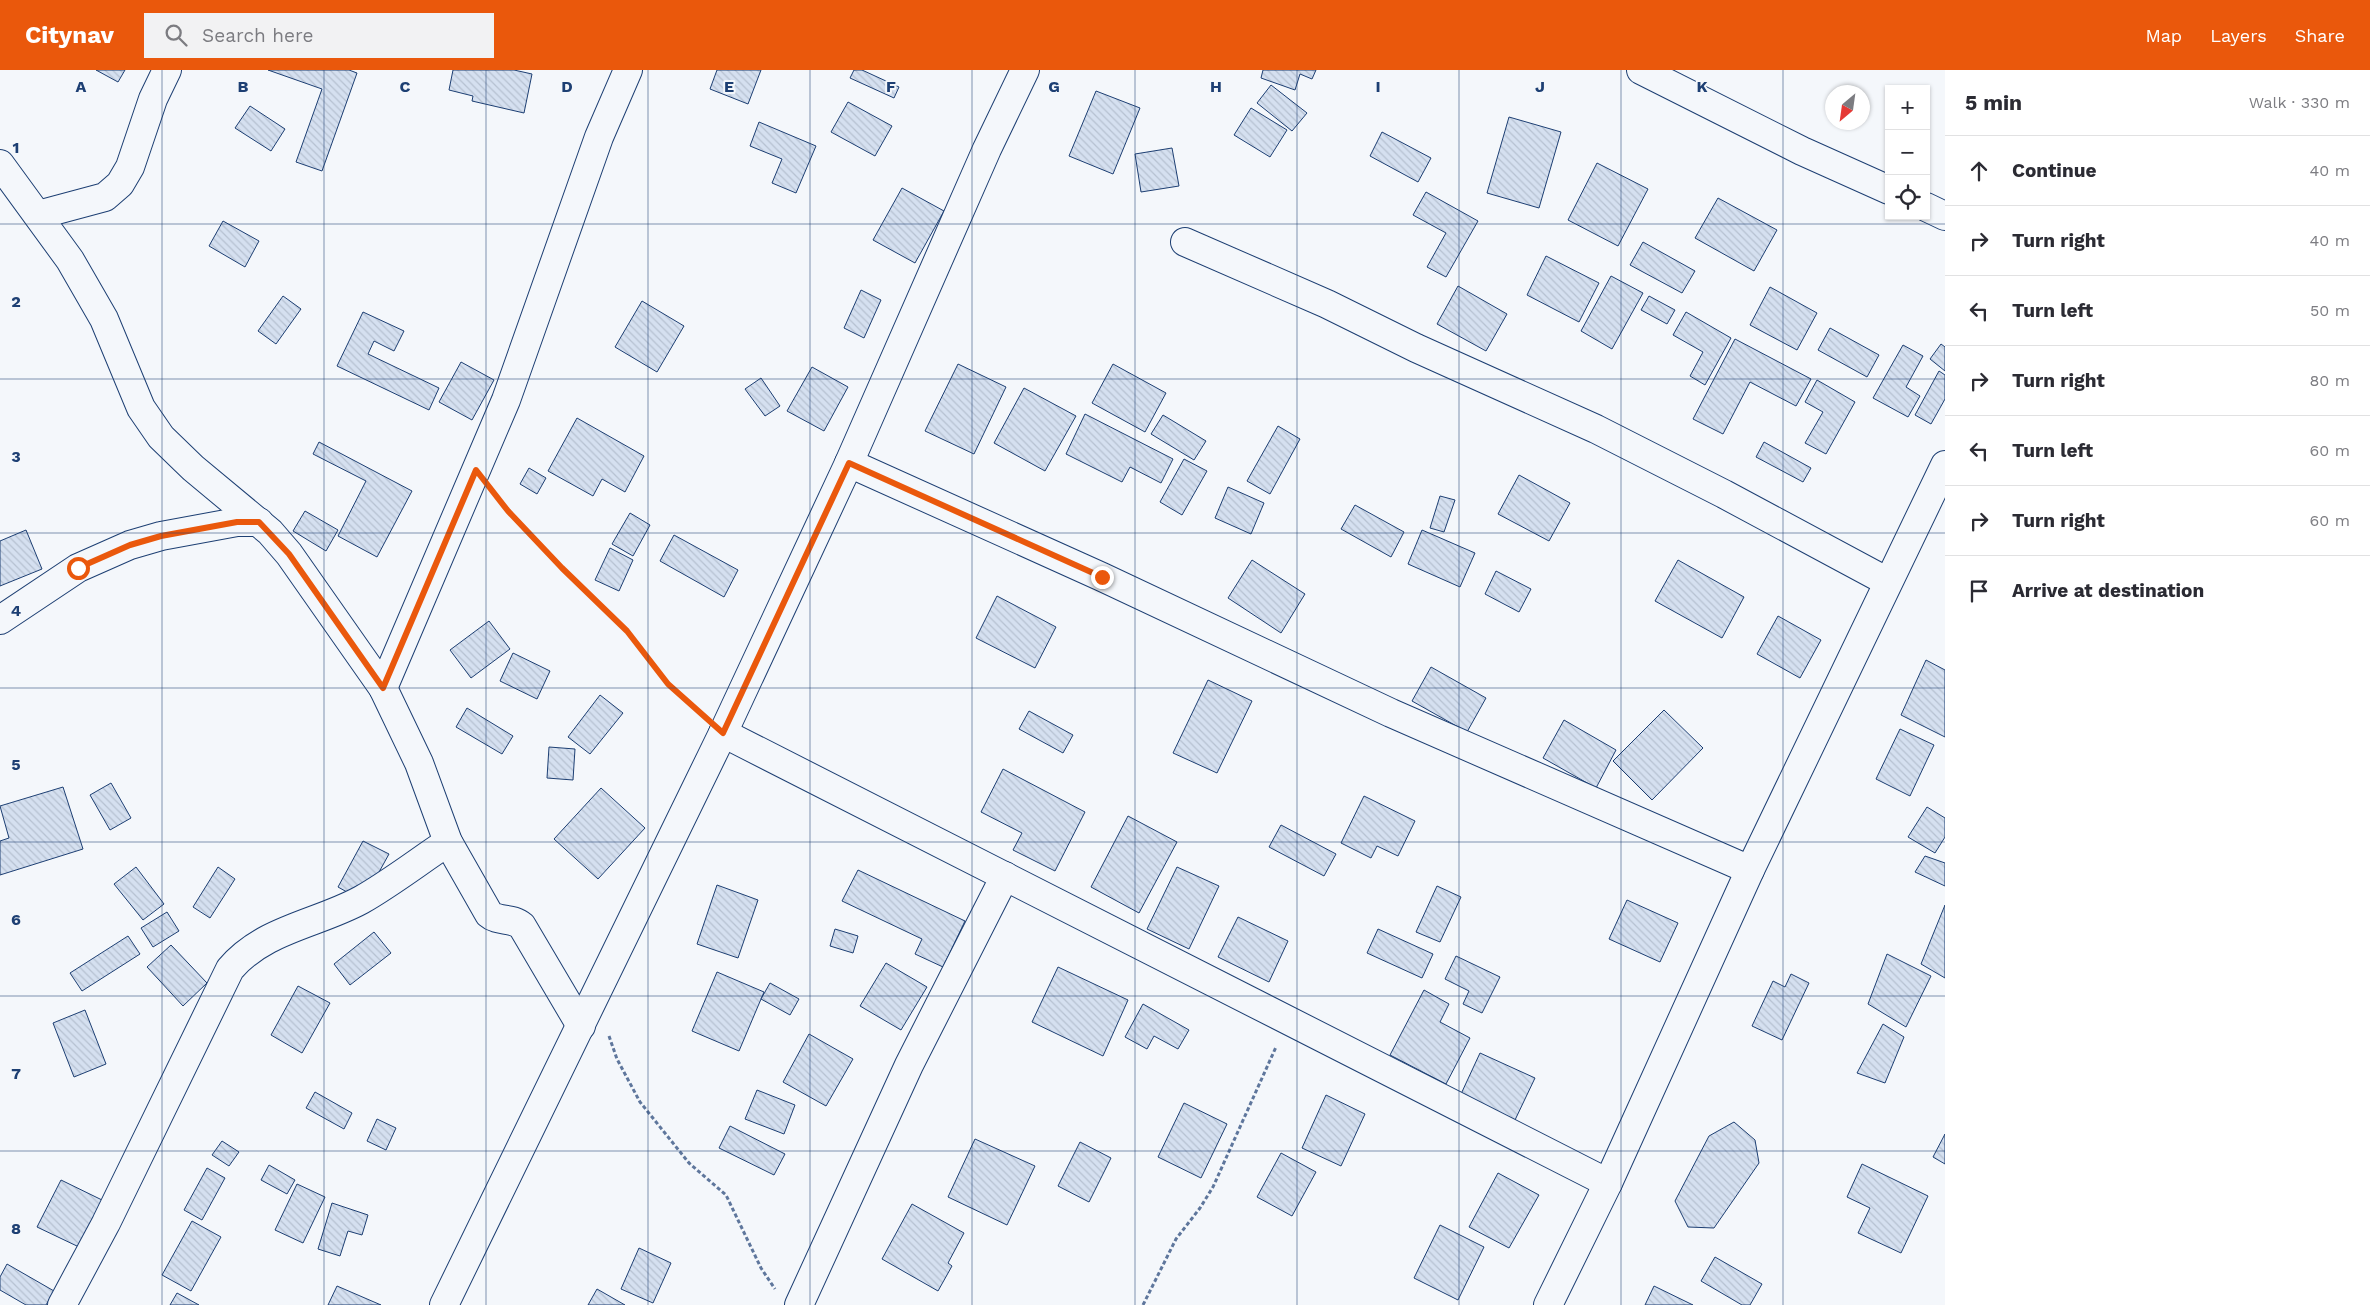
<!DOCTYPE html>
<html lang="en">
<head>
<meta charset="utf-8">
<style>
	:root { --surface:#fff; --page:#f2f2f3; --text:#2b2b33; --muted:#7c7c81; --line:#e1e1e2; --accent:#ea580c }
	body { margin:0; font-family:"Work Sans",sans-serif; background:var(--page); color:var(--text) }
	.controls { position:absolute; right:15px; top:15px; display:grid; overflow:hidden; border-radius:0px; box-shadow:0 1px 4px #0004 }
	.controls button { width:45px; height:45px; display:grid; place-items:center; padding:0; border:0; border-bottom:1px solid var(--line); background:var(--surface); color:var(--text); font:25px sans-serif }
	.compass { position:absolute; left:1825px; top:15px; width:45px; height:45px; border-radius:50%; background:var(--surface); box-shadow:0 1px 4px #0004; rotate:209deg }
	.stop { position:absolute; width:15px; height:15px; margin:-11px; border:4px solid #ea580c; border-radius:50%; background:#fff }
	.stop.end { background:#ea580c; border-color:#fff; box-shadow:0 1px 5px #0008 }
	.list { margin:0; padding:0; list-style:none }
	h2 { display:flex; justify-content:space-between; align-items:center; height:65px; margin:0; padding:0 20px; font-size:21px }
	h2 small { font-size:16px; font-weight:400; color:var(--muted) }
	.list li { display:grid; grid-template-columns:32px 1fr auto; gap:15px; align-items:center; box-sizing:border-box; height:70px; padding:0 20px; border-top:1px solid var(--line) }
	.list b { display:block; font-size:19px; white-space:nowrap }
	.list em { font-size:16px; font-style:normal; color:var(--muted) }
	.icon { flex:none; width:28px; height:28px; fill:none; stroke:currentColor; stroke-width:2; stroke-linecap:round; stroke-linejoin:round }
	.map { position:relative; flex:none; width:1945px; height:1235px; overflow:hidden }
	header { display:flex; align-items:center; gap:30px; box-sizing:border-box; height:70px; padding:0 25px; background:var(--accent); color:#fff }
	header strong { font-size:24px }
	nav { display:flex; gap:28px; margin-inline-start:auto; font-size:18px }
	.search { width:350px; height:45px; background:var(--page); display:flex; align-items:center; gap:12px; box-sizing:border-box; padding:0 18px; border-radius:0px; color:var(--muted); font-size:19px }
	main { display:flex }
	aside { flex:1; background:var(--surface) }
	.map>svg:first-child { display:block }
</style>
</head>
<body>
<header>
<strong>Citynav</strong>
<div class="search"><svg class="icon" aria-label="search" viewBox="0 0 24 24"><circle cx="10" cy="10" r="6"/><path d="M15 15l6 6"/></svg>Search here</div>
<nav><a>Map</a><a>Layers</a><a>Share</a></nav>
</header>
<main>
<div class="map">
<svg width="1945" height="1235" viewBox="0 0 1945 1235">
	<defs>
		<pattern id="building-back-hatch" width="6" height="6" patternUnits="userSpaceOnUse" patternTransform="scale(1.25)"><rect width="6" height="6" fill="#d5e0f0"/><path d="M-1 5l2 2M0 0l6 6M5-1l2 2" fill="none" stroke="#b6c1d1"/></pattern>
	</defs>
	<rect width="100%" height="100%" fill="#f4f7fb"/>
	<g fill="url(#building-back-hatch)" stroke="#1d3f73">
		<path d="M 96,0 L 125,0 L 118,12 Z"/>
		<path d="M 268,0 L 349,0 L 357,3 L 322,101 L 296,92 L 322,19 Z"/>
		<path d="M 453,0 L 514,0 L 532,4 L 524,43 L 472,31 L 473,26 L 449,20 Z"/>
		<path d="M 717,0 L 761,0 L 748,34 L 710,19 Z"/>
		<path d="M 854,0 L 862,0 L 899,17 L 894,28 L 850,8 Z"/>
		<path d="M 1263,0 L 1316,0 L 1312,9 L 1300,4 L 1295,20 L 1261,8 Z"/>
		<path d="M 1271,15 L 1307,43 L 1292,61 L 1257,33 Z"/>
		<path d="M 1096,21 L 1140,38 L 1113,104 L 1069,86 Z"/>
		<path d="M 848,32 L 892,56 L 875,86 L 831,62 Z"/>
		<path d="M 250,36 L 285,59 L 271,81 L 235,58 Z"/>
		<path d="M 1251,38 L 1287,60 L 1270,87 L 1234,65 Z"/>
		<path d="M 1509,47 L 1561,62 L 1539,138 L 1487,123 Z"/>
		<path d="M 759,52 L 816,76 L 796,123 L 772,113 L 782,89 L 750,76 Z"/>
		<path d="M 1382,62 L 1431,88 L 1418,112 L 1370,86 Z"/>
		<path d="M 1172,78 L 1179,116 L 1141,122 L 1135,84 Z"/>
		<path d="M 1597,93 L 1648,119 L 1618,176 L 1568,150 Z"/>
		<path d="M 902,118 L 944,141 L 915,193 L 873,170 Z"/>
		<path d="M 1426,122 L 1478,151 L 1446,207 L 1427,197 L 1446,163 L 1413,145 Z"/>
		<path d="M 1718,128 L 1777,160 L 1754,201 L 1695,168 Z"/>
		<path d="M 223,151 L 259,171 L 245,197 L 209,176 Z"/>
		<path d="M 1643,172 L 1695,201 L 1682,223 L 1630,195 Z"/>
		<path d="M 1546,186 L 1599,213 L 1579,252 L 1527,225 Z"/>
		<path d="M 1611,206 L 1643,223 L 1612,279 L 1581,261 Z"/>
		<path d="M 1458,216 L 1507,244 L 1486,281 L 1437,254 Z"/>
		<path d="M 1770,217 L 1817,243 L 1797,280 L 1750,255 Z"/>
		<path d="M 861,220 L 881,230 L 864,268 L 844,258 Z"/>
		<path d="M 283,226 L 301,239 L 276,274 L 258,261 Z"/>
		<path d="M 1649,226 L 1675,240 L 1667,254 L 1641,240 Z"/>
		<path d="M 642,231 L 684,256 L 657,302 L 615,277 Z"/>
		<path d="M 363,242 L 404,261 L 394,281 L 374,271 L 368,284 L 439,318 L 429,340 L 337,296 Z"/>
		<path d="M 1686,242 L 1731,268 L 1705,315 L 1690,306 L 1703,282 L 1673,265 Z"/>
		<path d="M 1830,258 L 1879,285 L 1867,307 L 1818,280 Z"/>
		<path d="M 1735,269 L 1811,309 L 1796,336 L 1750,312 L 1723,364 L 1693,349 Z"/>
		<path d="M 1941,274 L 1945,277 L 1945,301 L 1930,289 Z"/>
		<path d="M 1903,275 L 1923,286 L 1906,317 L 1920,326 L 1908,347 L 1873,328 Z"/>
		<path d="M 461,292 L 494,310 L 472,350 L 439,332 Z"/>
		<path d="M 958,294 L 1006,317 L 974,384 L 925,361 Z"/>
		<path d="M 1113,294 L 1166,323 L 1145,362 L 1092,333 Z"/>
		<path d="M 812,297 L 848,317 L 824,361 L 787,341 Z"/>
		<path d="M 1939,301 L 1945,305 L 1945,329 L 1931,354 L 1915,345 Z"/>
		<path d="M 761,308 L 780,336 L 765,346 L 745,319 Z"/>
		<path d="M 1817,310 L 1855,332 L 1826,384 L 1805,373 L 1823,342 L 1805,332 Z"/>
		<path d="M 1024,318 L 1076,346 L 1045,401 L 994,373 Z"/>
		<path d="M 1085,344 L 1173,389 L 1161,413 L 1130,397 L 1122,412 L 1066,384 Z"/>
		<path d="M 1163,345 L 1206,371 L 1194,390 L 1151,364 Z"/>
		<path d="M 577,348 L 644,386 L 625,422 L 602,409 L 593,426 L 548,401 Z"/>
		<path d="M 1278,356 L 1300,369 L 1270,424 L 1247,411 Z"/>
		<path d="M 319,372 L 412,421 L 377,487 L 338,466 L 366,411 L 313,384 Z"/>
		<path d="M 1764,372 L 1811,398 L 1803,412 L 1756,387 Z"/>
		<path d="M 1184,389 L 1207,401 L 1182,445 L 1160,432 Z"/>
		<path d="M 529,398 L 546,408 L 537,424 L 520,414 Z"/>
		<path d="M 1519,405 L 1570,433 L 1549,471 L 1498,444 Z"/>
		<path d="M 1228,417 L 1264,433 L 1251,464 L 1215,448 Z"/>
		<path d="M 1440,426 L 1455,430 L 1444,462 L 1430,458 Z"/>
		<path d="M 1355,435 L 1404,462 L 1391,487 L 1341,459 Z"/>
		<path d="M 305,441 L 338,460 L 326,481 L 293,461 Z"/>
		<path d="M 630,443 L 650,455 L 633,486 L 612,474 Z"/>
		<path d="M 26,460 L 42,499 L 0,516 L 0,471 Z"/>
		<path d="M 1422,460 L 1475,483 L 1460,517 L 1408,494 Z"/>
		<path d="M 674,465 L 738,500 L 724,527 L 660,491 Z"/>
		<path d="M 610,478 L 633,490 L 619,521 L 595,510 Z"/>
		<path d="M 1252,490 L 1305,524 L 1281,563 L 1228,528 Z"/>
		<path d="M 1678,490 L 1744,527 L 1722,568 L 1655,531 Z"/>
		<path d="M 1496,501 L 1531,519 L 1519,542 L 1485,524 Z"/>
		<path d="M 997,526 L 1056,557 L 1035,598 L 976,568 Z"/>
		<path d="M 1778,546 L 1821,570 L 1800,608 L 1757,584 Z"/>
		<path d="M 489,551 L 510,579 L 471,608 L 450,580 Z"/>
		<path d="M 513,583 L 550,601 L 537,629 L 500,611 Z"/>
		<path d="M 1926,590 L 1945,600 L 1945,667 L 1901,645 Z"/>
		<path d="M 1431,597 L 1486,628 L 1467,662 L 1412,631 Z"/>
		<path d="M 1208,610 L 1252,631 L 1217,703 L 1173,683 Z"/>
		<path d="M 600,625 L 623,643 L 590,684 L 568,667 Z"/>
		<path d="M 467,638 L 513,666 L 502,684 L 456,657 Z"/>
		<path d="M 1664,640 L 1703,678 L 1652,730 L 1613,691 Z"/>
		<path d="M 1029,641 L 1073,665 L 1063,683 L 1019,659 Z"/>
		<path d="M 1564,650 L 1616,680 L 1596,718 L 1543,688 Z"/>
		<path d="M 1900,659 L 1934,675 L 1910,726 L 1876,709 Z"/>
		<path d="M 549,677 L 575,679 L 573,710 L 547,708 Z"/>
		<path d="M 1003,699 L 1085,742 L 1055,801 L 1013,780 L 1022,763 L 981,742 Z"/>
		<path d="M 111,713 L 131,748 L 110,760 L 90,725 Z"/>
		<path d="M 63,717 L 83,779 L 0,805 L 0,771 L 9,768 L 0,736 Z"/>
		<path d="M 601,718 L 645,758 L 598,809 L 554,769 Z"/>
		<path d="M 1364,726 L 1415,751 L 1398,786 L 1377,776 L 1371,788 L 1341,773 Z"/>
		<path d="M 1927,737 L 1945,748 L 1945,767 L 1935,783 L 1908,767 Z"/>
		<path d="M 1128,746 L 1177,772 L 1139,843 L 1091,817 Z"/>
		<path d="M 1281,755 L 1336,784 L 1324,806 L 1269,777 Z"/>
		<path d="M 363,771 L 389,784 L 363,831 L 338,817 Z"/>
		<path d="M 1925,786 L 1945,793 L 1945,816 L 1915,802 Z"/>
		<path d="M 136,797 L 164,834 L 143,850 L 114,814 Z"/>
		<path d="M 218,797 L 235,809 L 210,848 L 193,837 Z"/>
		<path d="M 1177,797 L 1219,816 L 1189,879 L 1147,859 Z"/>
		<path d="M 858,800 L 965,851 L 943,897 L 915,884 L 922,869 L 842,831 Z"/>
		<path d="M 717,815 L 758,830 L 738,888 L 697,874 Z"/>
		<path d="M 1437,816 L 1461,827 L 1440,872 L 1416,862 Z"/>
		<path d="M 1627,830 L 1678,853 L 1660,892 L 1609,869 Z"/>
		<path d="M 1945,835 L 1945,908 L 1921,894 Z"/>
		<path d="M 167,842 L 179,861 L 153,877 L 141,858 Z"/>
		<path d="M 1238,847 L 1288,871 L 1269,912 L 1218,887 Z"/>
		<path d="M 835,859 L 858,866 L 853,883 L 830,876 Z"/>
		<path d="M 1378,859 L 1433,884 L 1422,908 L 1367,883 Z"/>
		<path d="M 374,862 L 391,883 L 350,915 L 334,894 Z"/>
		<path d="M 128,866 L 140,884 L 82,921 L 70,903 Z"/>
		<path d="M 171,875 L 207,913 L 183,936 L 147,897 Z"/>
		<path d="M 1887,884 L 1931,906 L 1906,957 L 1868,934 Z"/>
		<path d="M 1456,886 L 1500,907 L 1482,943 L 1463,934 L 1469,921 L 1445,909 Z"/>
		<path d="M 886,893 L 927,917 L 901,960 L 860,936 Z"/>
		<path d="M 1058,897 L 1128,930 L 1103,986 L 1032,952 Z"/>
		<path d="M 717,902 L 764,922 L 739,981 L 692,961 Z"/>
		<path d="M 1791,904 L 1809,913 L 1782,970 L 1752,956 L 1773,911 L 1785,917 Z"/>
		<path d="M 770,913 L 799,929 L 790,945 L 761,929 Z"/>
		<path d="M 298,916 L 330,933 L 302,983 L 271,965 Z"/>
		<path d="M 1424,920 L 1449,934 L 1440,952 L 1470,968 L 1446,1014 L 1390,985 Z"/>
		<path d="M 1143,934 L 1189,960 L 1178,979 L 1154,966 L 1147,979 L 1125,967 Z"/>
		<path d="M 85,940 L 106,994 L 74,1007 L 53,953 Z"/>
		<path d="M 1883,954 L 1904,967 L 1885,1013 L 1857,1003 Z"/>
		<path d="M 809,964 L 853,989 L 826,1036 L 783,1012 Z"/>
		<path d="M 1480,983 L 1535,1008 L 1515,1050 L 1461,1024 Z"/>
		<path d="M 757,1020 L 795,1035 L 784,1064 L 745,1049 Z"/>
		<path d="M 315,1022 L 352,1043 L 344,1059 L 306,1038 Z"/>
		<path d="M 1326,1025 L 1365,1044 L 1341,1096 L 1302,1078 Z"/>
		<path d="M 1184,1033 L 1227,1054 L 1201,1108 L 1158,1087 Z"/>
		<path d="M 377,1049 L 396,1058 L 386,1080 L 367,1071 Z"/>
		<path d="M 1734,1052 L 1755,1070 L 1759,1093 L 1714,1158 L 1688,1157 L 1675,1131 L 1709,1066 Z"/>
		<path d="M 730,1056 L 785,1084 L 774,1105 L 719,1078 Z"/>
		<path d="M 1945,1064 L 1945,1094 L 1933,1087 Z"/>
		<path d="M 975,1069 L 1035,1096 L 1007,1155 L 948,1127 Z"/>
		<path d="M 222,1071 L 239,1082 L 229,1096 L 212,1085 Z"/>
		<path d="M 1080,1072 L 1111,1088 L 1089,1132 L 1058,1116 Z"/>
		<path d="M 1281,1083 L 1316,1102 L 1292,1146 L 1257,1127 Z"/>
		<path d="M 1862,1094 L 1928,1126 L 1901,1183 L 1858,1163 L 1870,1138 L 1847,1127 Z"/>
		<path d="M 269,1095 L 295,1110 L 287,1124 L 261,1110 Z"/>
		<path d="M 207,1098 L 225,1108 L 202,1150 L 184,1140 Z"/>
		<path d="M 1498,1103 L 1539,1125 L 1509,1178 L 1469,1157 Z"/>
		<path d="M 61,1110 L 102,1130 L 79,1177 L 37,1157 Z"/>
		<path d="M 297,1114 L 325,1127 L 303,1173 L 275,1160 Z"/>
		<path d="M 332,1133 L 368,1145 L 362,1165 L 348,1161 L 340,1186 L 318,1179 Z"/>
		<path d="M 912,1134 L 964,1163 L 948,1193 L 952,1196 L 938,1221 L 882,1189 Z"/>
		<path d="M 192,1151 L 221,1167 L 191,1221 L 162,1205 Z"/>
		<path d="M 1440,1155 L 1484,1177 L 1458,1230 L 1414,1208 Z"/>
		<path d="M 639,1178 L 671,1193 L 653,1233 L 621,1219 Z"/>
		<path d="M 1715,1187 L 1762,1214 L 1750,1235 L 1742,1235 L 1701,1211 Z"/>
		<path d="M 7,1194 L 54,1221 L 46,1235 L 26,1235 L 0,1220 L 0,1207 Z"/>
		<path d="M 337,1216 L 381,1235 L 328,1235 Z"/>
		<path d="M 1654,1216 L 1693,1235 L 1645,1235 Z"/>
		<path d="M 597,1219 L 625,1235 L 588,1235 Z"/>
		<path d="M 177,1223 L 199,1235 L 170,1235 Z"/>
	</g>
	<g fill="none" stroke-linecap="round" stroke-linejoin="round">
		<g stroke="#1d3f73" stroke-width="30">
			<g id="minor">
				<path d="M 1641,0 L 1802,81 L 1889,120"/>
				<path d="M 0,94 L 70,190 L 104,249 L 141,338 L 161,367 L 193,398 L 270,462 L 289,484 L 383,618 L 419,693 L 448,772 L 489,844 C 498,852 512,847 522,856 L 581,956"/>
				<path d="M 1926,137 L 1945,146"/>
				<path d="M 38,145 L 105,127 L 120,114 L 130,97 L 153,29 L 167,0"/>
				<path d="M 1185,172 L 1327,234 L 1416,278 L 1596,359 L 1724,424 L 1888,512"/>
				<path d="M 849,393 L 1102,507 L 1391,643 L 1750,800"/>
				<path d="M 0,550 L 78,498 L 130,475 L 161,466 L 237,452 L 259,452"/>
				<path d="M 383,618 L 506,330 L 599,67 L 628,0"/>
				<path d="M 723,663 L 1608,1113"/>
				<path d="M 62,1235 L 106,1153 L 230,899 C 264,859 317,854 361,830 C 391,813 419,791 448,772"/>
				<path d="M 444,1235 L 723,663 L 849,393 L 987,79 L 1025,0"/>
				<path d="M 799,1235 L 909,995 L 1005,806"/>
				<path d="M 1548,1235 L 1608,1113 L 1750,800 L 1945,395"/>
			</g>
		</g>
		<g stroke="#5e769c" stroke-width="3" stroke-dasharray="4 2.5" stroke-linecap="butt">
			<path d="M 496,426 L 561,498 L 627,561 L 668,614 L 700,643"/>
			<path d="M 609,966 L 617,989 L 640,1032 L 689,1093 L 726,1125 L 761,1198 L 775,1219"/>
			<path d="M 1143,1235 L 1176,1169 L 1200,1138 L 1213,1117 L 1276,977"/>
		</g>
		<use href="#minor" stroke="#f4f7fb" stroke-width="28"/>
	</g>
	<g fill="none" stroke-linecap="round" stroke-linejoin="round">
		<path stroke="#ea580c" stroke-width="6" d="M 78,498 L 130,475 L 161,466 L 237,452 L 259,452 L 289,484 L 383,618 L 476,400 L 508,441 L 562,498 L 627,561 L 668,614 L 723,663 L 849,393 L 1102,507"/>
	</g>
	<path fill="none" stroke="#1d3f73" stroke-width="1" stroke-opacity="0.55" d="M 162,0 L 162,1235M 324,0 L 324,1235M 486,0 L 486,1235M 648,0 L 648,1235M 810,0 L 810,1235M 972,0 L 972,1235M 1135,0 L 1135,1235M 1297,0 L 1297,1235M 1459,0 L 1459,1235M 1621,0 L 1621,1235M 1783,0 L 1783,1235M 0,154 L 1945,154M 0,309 L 1945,309M 0,463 L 1945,463M 0,618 L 1945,618M 0,772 L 1945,772M 0,926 L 1945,926M 0,1081 L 1945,1081"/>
	<g font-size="16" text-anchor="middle" font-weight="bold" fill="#1d3f73" stroke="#f4f7fb" stroke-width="4" stroke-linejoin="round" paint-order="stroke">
		<text x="81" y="22">A</text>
		<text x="243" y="22">B</text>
		<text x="405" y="22">C</text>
		<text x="567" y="22">D</text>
		<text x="729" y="22">E</text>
		<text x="891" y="22">F</text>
		<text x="1054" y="22">G</text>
		<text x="1216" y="22">H</text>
		<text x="1378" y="22">I</text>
		<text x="1540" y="22">J</text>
		<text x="1702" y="22">K</text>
		<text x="16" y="83">1</text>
		<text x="16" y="237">2</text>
		<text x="16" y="392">3</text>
		<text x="16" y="546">4</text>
		<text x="16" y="700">5</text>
		<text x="16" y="855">6</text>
		<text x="16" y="1009">7</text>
		<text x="16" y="1164">8</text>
	</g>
</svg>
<div class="controls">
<button>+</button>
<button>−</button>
<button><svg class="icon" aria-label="locate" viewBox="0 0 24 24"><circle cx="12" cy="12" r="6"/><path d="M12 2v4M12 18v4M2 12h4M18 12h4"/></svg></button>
</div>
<svg class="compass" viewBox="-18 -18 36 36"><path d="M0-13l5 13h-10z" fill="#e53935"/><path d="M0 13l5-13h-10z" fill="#7c7c81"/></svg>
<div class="stop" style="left:78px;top:498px"></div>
<div class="stop end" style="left:1102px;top:507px"></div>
</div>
<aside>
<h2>5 min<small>Walk · 330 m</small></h2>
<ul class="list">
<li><svg class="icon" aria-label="ahead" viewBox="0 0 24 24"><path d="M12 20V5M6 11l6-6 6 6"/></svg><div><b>Continue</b></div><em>40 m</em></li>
<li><svg class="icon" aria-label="right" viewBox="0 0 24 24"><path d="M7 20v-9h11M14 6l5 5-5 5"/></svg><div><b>Turn right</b></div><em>40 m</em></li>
<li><svg class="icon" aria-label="left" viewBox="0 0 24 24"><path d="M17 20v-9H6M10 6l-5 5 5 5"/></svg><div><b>Turn left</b></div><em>50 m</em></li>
<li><svg class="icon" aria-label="right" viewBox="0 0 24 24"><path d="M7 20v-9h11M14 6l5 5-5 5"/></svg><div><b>Turn right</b></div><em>80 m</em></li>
<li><svg class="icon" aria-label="left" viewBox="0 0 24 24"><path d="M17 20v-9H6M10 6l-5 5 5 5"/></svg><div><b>Turn left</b></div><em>60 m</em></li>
<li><svg class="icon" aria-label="right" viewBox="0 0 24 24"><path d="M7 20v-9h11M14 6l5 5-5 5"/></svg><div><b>Turn right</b></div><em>60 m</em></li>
<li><svg class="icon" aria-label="arrive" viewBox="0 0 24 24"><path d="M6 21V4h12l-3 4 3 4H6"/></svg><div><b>Arrive at destination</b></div></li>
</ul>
</aside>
</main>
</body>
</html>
